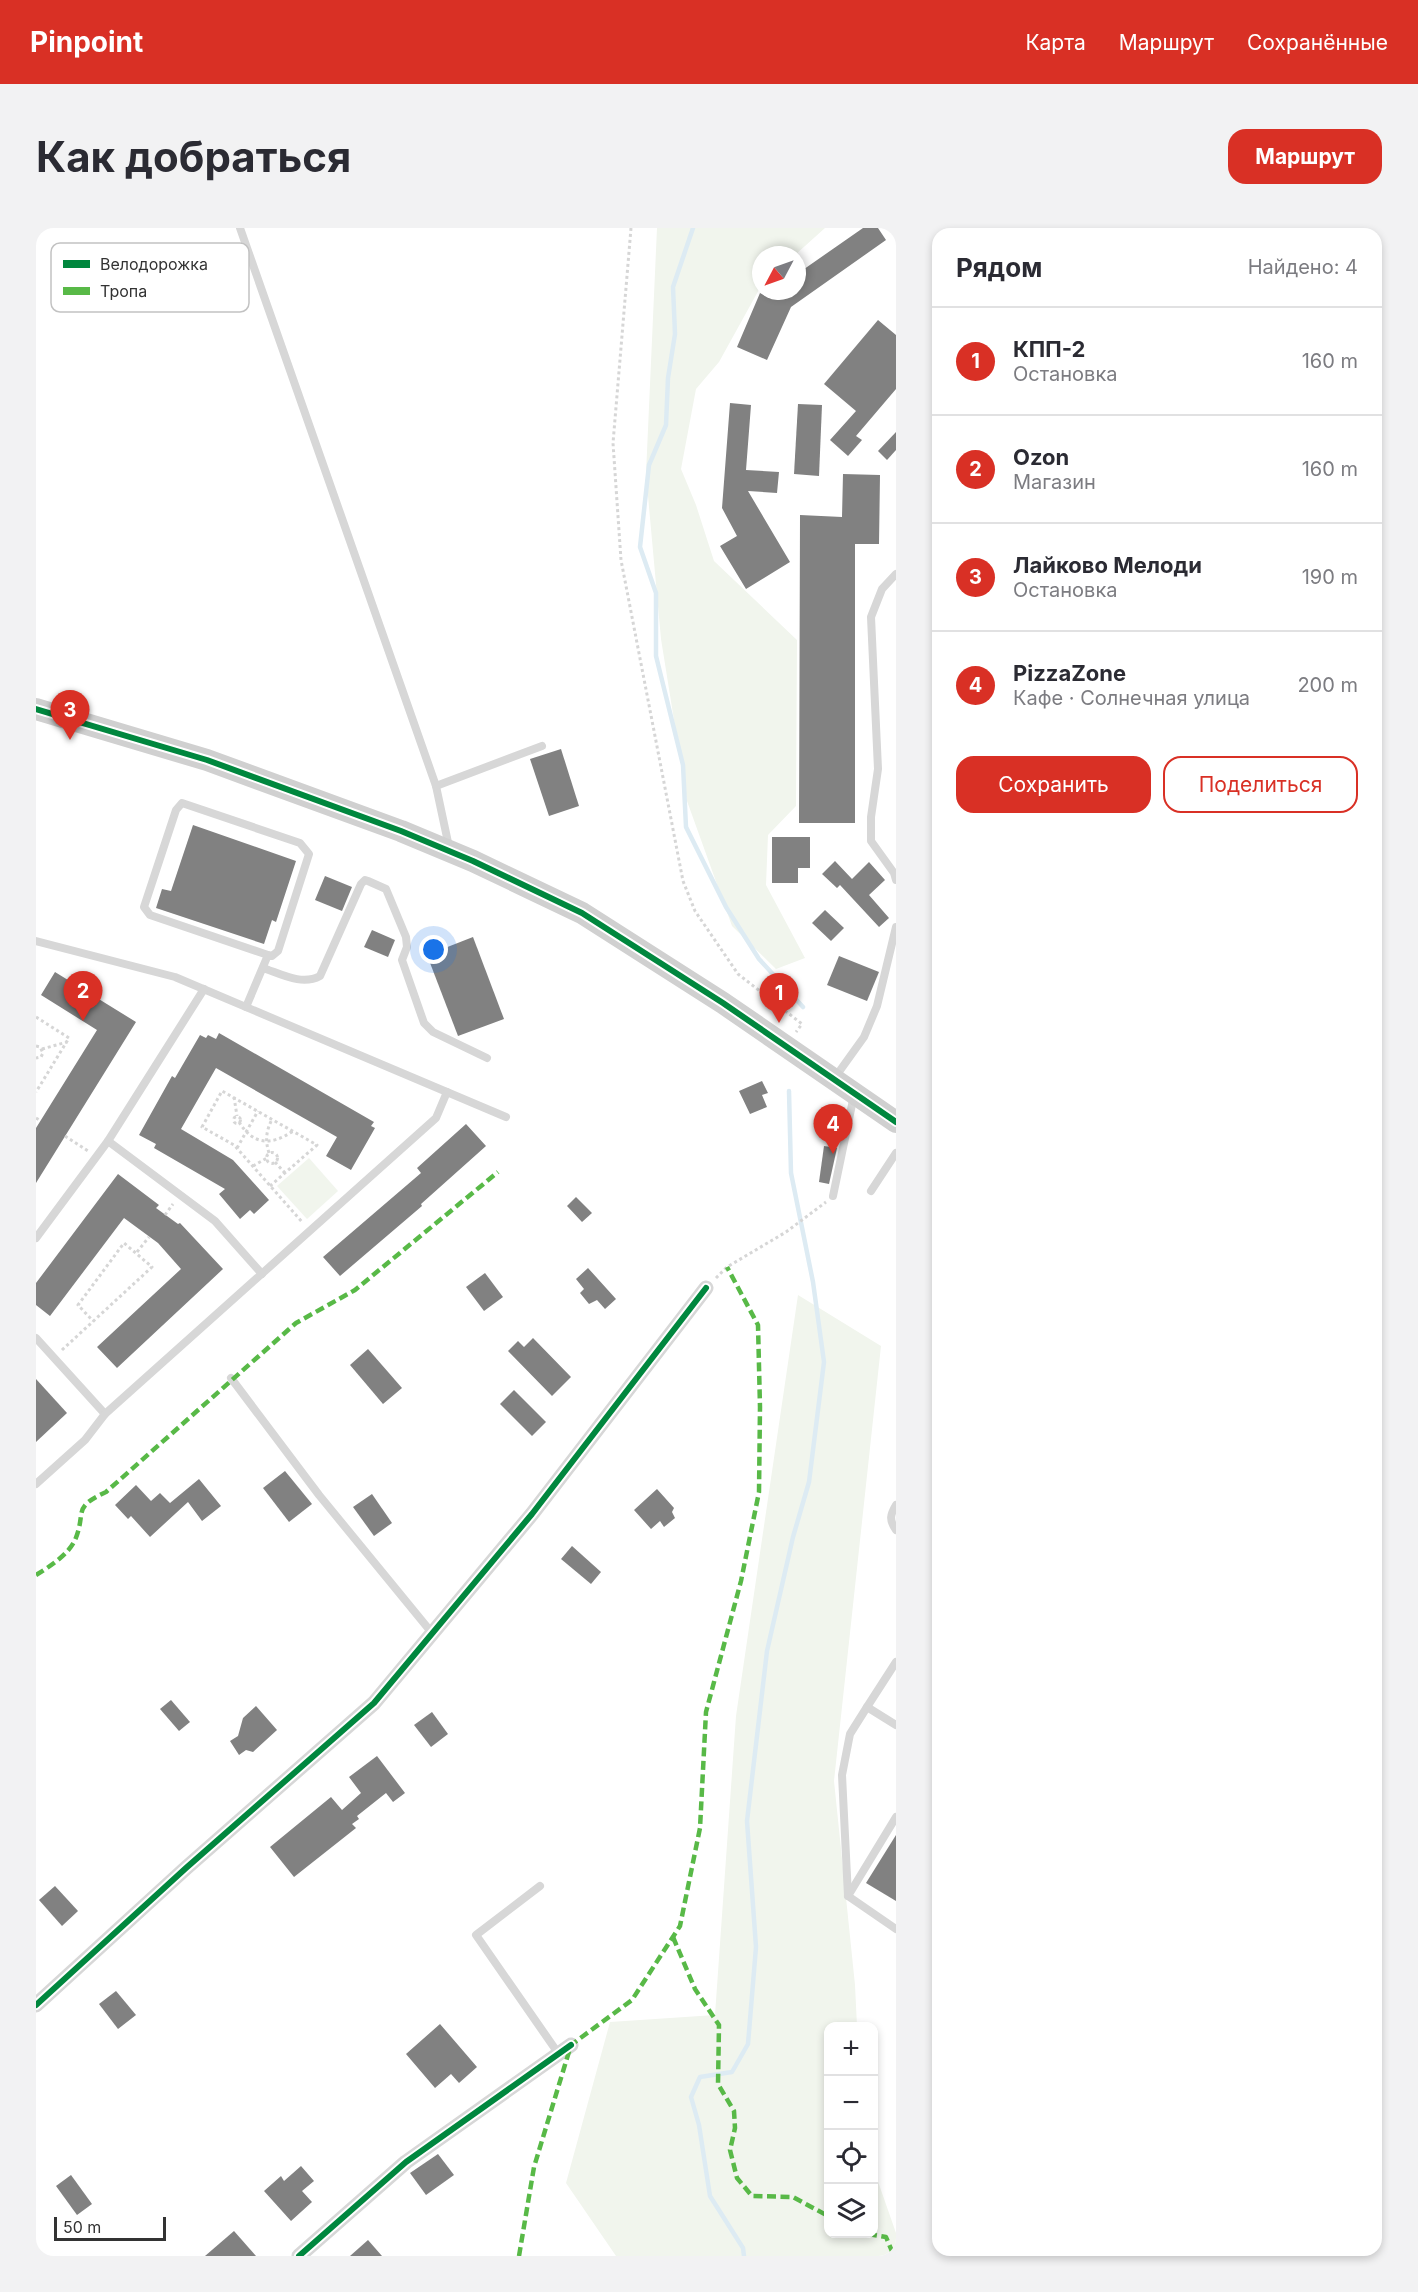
<!DOCTYPE html>
<html lang="ru">
<head>
<meta charset="utf-8">
<style>
	:root { --surface:#fff; --page:#f2f2f3; --text:#2b2b33; --muted:#7c7c81; --line:#e1e1e2; --accent:#d93025 }
	body { margin:0; font-family:Inter,sans-serif; background:var(--page); color:var(--text) }
	.controls { position:absolute; right:18px; bottom:18px; display:grid; overflow:hidden; border-radius:12px; box-shadow:0 3px 9px #0003 }
	.controls button { width:54px; height:54px; display:grid; place-items:center; padding:0; border:0; border-bottom:2px solid var(--line); background:var(--surface); color:var(--text); font:30px sans-serif }
	.compass { position:absolute; left:716px; top:18px; width:54px; height:54px; border-radius:50%; background:var(--surface); box-shadow:0 3px 9px #0003; rotate:229deg }
	.scale { position:absolute; left:18px; bottom:15px; width:112px; box-sizing:border-box; padding-left:6px; border:3px solid #333; border-top:0; font-size:16px; line-height:21px; white-space:nowrap; color:#333; -webkit-text-stroke:4px #fff; paint-order:stroke }
	.you { position:absolute; left:398px; top:722px; width:21px; height:21px; margin:-15px; border:4px solid #fff; border-radius:50%; background:#1a73e8; box-shadow:0 0 0 9px #1a73e833 }
	.badge { display:grid; place-items:center; width:39px; height:39px; border-radius:50%; background:var(--accent); color:#fff; font-size:20px; font-weight:700 }
	.pin { position:absolute; translate:-50% -50px; filter:drop-shadow(0 2px 3px #0008) }
	.pin::after { content:''; position:absolute; top:32px; width:21px; height:18px; background:inherit; clip-path:polygon(0 0,100% 0,50% 100%) }
	.list { margin:0; padding:0; list-style:none }
	h2 { display:flex; justify-content:space-between; align-items:center; height:78px; margin:0; padding:0 24px; font-size:26px }
	h2 small { font-size:20px; font-weight:400; color:var(--muted) }
	.list li { display:grid; grid-template-columns:39px 1fr auto; gap:18px; align-items:center; box-sizing:border-box; height:108px; padding:0 24px; border-top:2px solid var(--line) }
	.list b { display:block; font-size:22px; white-space:nowrap }
	.list p { margin:0; font-size:20px; white-space:nowrap; color:var(--muted) }
	.list em { font-size:20px; font-style:normal; color:var(--muted) }
	.actions { display:flex; gap:12px; padding:18px 24px }
	.actions a { flex:1; padding:14px 0; border:2px solid var(--accent); border-radius:18px; text-align:center; font-size:21px; color:var(--accent) }
	.actions .main { background:var(--accent); color:#fff }
	.icon { flex:none; width:33px; height:33px; fill:none; stroke:currentColor; stroke-width:2; stroke-linecap:round; stroke-linejoin:round }
	.map { position:relative; flex:none; width:860px; height:2028px; overflow:hidden; border-radius:18px }
	header { display:flex; align-items:center; gap:36px; box-sizing:border-box; height:84px; padding:0 30px; background:var(--accent); color:#fff }
	header strong { font-size:28px }
	nav { display:flex; gap:33px; margin-inline-start:auto; font-size:21px }
	.intro { display:flex; align-items:center; justify-content:space-between; box-sizing:border-box; height:144px; padding:0 36px }
	h1 { margin:0; font-size:42px }
	.button { padding:15px 27px; border-radius:18px; background:var(--accent); color:#fff; font-size:21px; font-weight:700 }
	main { display:flex; gap:36px; padding:0 36px }
	aside { flex:1; background:var(--surface); border-radius:18px; box-shadow:0 3px 9px #0003 }
	.map>svg:first-child { display:block }
</style>
</head>
<body>
<header>
<strong>Pinpoint</strong>
<nav><a>Карта</a><a>Маршрут</a><a>Сохранённые</a></nav>
</header>
<div class="intro"><h1>Как добраться</h1><a class="button">Маршрут</a></div>
<main>
<div class="map">
<svg width="860" height="2028" viewBox="0 0 860 2028">
	<rect width="100%" height="100%" fill="#fff"/>
	<g fill="#f1f5ed">
		<path d="M 621,0 L 789,0 L 759,27 L 725,27 L 725,58 L 683,134 L 660,161 L 645,241 L 660,277 L 678,333 L 761,412 L 760,578 L 732,607 L 730,657 L 769,730 L 740,741 L 696,698 L 651,573 L 625,411 L 610,246 Z"/>
		<path d="M 273,930 L 302,963 L 271,991 L 241,958 Z"/>
		<path d="M 762,1067 L 845,1118 L 798,1553 L 819,1757 L 821,1798 L 792,1798 L 792,2006 L 838,2006 L 838,1942 L 860,2005 L 860,2028 L 580,2028 L 530,1955 L 574,1794 L 679,1787 L 700,1488 Z"/>
	</g>
	<g fill="none" stroke-linecap="round" stroke-linejoin="round">
		<g stroke="#ddebf3" stroke-width="4.5">
			<path d="M 657,0 L 637,59 L 639,106 L 632,150 L 630,197 L 613,237 L 604,319 L 620,365 L 620,428 L 647,537 L 650,599 L 690,679 L 723,731 L 767,779"/>
			<path d="M 708,2028 L 707,2020 L 674,1968 L 663,1897 L 655,1869 L 664,1849 L 696,1844 L 712,1816 L 720,1719 L 711,1593 L 731,1423 L 757,1309 L 773,1254 L 788,1134 L 777,1054 L 755,945 L 753,863"/>
		</g>
	</g>
	<g fill="#818181">
		<path d="M 827,0 L 842,0 L 850,12 L 755,79 L 731,132 L 701,119 L 724,65 L 730,68 L 737,63 L 761,63 L 761,46 Z"/>
		<path d="M 842,92 L 860,107 L 860,161 L 820,208 L 826,212 L 812,228 L 794,212 L 820,183 L 788,156 Z"/>
		<path d="M 694,175 L 715,177 L 710,242 L 743,244 L 741,265 L 712,263 L 754,334 L 710,361 L 684,318 L 701,308 L 686,280 Z"/>
		<path d="M 762,176 L 786,177 L 783,248 L 758,246 Z"/>
		<path d="M 860,204 L 860,222 L 851,232 L 842,223 Z"/>
		<path d="M 807,246 L 844,247 L 843,316 L 819,316 L 819,595 L 763,595 L 764,287 L 806,289 Z"/>
		<path d="M 525,521 L 543,578 L 513,588 L 494,531 Z"/>
		<path d="M 157,597 L 260,633 L 240,694 L 236,692 L 228,716 L 120,680 L 126,661 L 135,663 Z"/>
		<path d="M 736,609 L 774,609 L 774,640 L 762,640 L 762,655 L 736,655 Z"/>
		<path d="M 799,633 L 816,651 L 833,634 L 849,652 L 833,667 L 853,690 L 843,699 L 804,657 L 801,660 L 786,646 Z"/>
		<path d="M 289,648 L 316,659 L 306,683 L 279,672 Z"/>
		<path d="M 789,682 L 808,700 L 795,713 L 776,695 Z"/>
		<path d="M 336,702 L 359,712 L 352,729 L 328,719 Z"/>
		<path d="M 437,709 L 468,791 L 422,808 L 391,727 Z"/>
		<path d="M 803,728 L 843,744 L 831,773 L 791,757 Z"/>
		<path d="M 19,744 L 100,794 L 0,955 L 0,900 L 61,802 L 5,767 Z"/>
		<path d="M 183,805 L 338,894 L 335,898 L 339,900 L 315,942 L 290,928 L 301,909 L 180,840 L 145,901 L 197,932 L 233,972 L 218,986 L 214,982 L 204,991 L 183,966 L 189,961 L 118,920 L 120,916 L 103,907 L 136,848 L 139,850 L 164,807 L 170,810 L 172,807 L 180,811 Z"/>
		<path d="M 726,853 L 732,865 L 726,867 L 731,879 L 714,886 L 703,863 Z"/>
		<path d="M 430,896 L 450,918 L 385,976 L 386,978 L 304,1048 L 287,1029 L 385,945 L 381,940 Z"/>
		<path d="M 788,918 L 801,920 L 793,956 L 783,954 Z"/>
		<path d="M 82,946 L 123,977 L 120,980 L 142,996 L 144,995 L 187,1041 L 81,1140 L 61,1119 L 145,1041 L 122,1015 L 88,990 L 14,1088 L 0,1077 L 0,1055 Z"/>
		<path d="M 540,969 L 556,985 L 546,994 L 531,978 Z"/>
		<path d="M 552,1040 L 580,1071 L 569,1081 L 561,1072 L 553,1076 L 544,1065 L 548,1061 L 540,1051 Z"/>
		<path d="M 449,1045 L 467,1069 L 448,1083 L 430,1059 Z"/>
		<path d="M 497,1110 L 535,1149 L 516,1168 L 472,1123 L 482,1113 L 488,1119 Z"/>
		<path d="M 332,1121 L 366,1160 L 347,1176 L 314,1137 Z"/>
		<path d="M 0,1151 L 31,1185 L 0,1214 Z"/>
		<path d="M 478,1162 L 510,1194 L 496,1208 L 464,1176 Z"/>
		<path d="M 249,1243 L 276,1276 L 253,1294 L 227,1260 Z"/>
		<path d="M 163,1251 L 185,1278 L 166,1293 L 152,1274 L 114,1309 L 95,1288 L 92,1291 L 79,1277 L 100,1257 L 115,1273 L 124,1265 L 134,1275 Z"/>
		<path d="M 621,1261 L 638,1280 L 636,1284 L 639,1290 L 628,1299 L 624,1293 L 615,1301 L 598,1282 Z"/>
		<path d="M 336,1266 L 356,1295 L 338,1308 L 317,1279 Z"/>
		<path d="M 536,1318 L 565,1344 L 555,1356 L 525,1331 Z"/>
		<path d="M 135,1472 L 154,1494 L 143,1503 L 124,1481 Z"/>
		<path d="M 220,1478 L 241,1502 L 217,1524 L 210,1522 L 203,1527 L 194,1513 L 202,1508 L 207,1490 Z"/>
		<path d="M 396,1484 L 412,1506 L 395,1519 L 378,1497 Z"/>
		<path d="M 341,1528 L 369,1565 L 357,1574 L 350,1565 L 321,1588 L 323,1591 L 316,1596 L 320,1600 L 258,1649 L 234,1619 L 295,1569 L 306,1582 L 325,1565 L 313,1549 Z"/>
		<path d="M 860,1607 L 860,1673 L 830,1655 Z"/>
		<path d="M 19,1658 L 42,1683 L 26,1698 L 3,1672 Z"/>
		<path d="M 80,1763 L 100,1787 L 82,1801 L 63,1776 Z"/>
		<path d="M 404,1796 L 441,1839 L 423,1855 L 415,1846 L 399,1860 L 370,1826 Z"/>
		<path d="M 402,1926 L 418,1947 L 390,1967 L 374,1945 Z"/>
		<path d="M 265,1938 L 278,1953 L 266,1963 L 276,1974 L 255,1993 L 228,1963 L 245,1948 L 248,1953 Z"/>
		<path d="M 35,1947 L 56,1976 L 41,1987 L 20,1958 Z"/>
		<path d="M 198,2003 L 220,2028 L 169,2028 Z"/>
		<path d="M 332,2012 L 346,2028 L 314,2028 Z"/>
	</g>
	<g fill="none" stroke-linecap="round" stroke-linejoin="round">
		<g stroke="#d6d6d6" stroke-width="3" stroke-dasharray="3 3" stroke-linecap="butt">
			<path d="M 595,0 L 577,215 L 585,332 L 647,653 L 659,683 L 702,746 L 766,796 L 760,804"/>
			<path d="M 0,789 L 33,810 L 0,864"/>
			<path d="M 0,818 L 4,819 L 7,825 L 5,829 L 0,830"/>
			<path d="M 6,821 L 31,814"/>
			<path d="M 198,869 L 201,888"/>
			<circle cx="201" cy="892" r="3.5"/>
			<path d="M 0,890 L 5,893"/>
			<path d="M 203,894 C 217,917 235,918 257,903"/>
			<path d="M 29,908 L 52,923"/>
			<path d="M 201,920 L 222,883"/>
			<circle cx="236" cy="930" r="5.5"/>
			<path d="M 233,925 C 229,912 230,904 236,891"/>
			<path d="M 239,934 L 249,945"/>
			<path d="M 217,938 L 231,930"/>
			<path d="M 234,958 L 281,917 L 186,863 L 166,899 L 198,917 L 267,995"/>
			<path d="M 129,987 L 137,976"/>
			<path d="M 101,1024 L 113,1009"/>
			<path d="M 680,1050 L 691,1039 L 750,1004 L 790,974"/>
			<path d="M 26,1122 L 116,1039 L 88,1015 L 42,1077 L 57,1093"/>
		</g>
		<g stroke="#d7d7d7" stroke-width="8">
			<path d="M 204,0 L 400,558 L 413,619"/>
			<path d="M 860,346 L 846,361 L 835,389 L 842,541 L 835,589 L 835,613 L 858,645 L 860,652"/>
			<path d="M 400,558 L 506,518"/>
			<path d="M 0,713 L 139,749 L 470,889"/>
			<path d="M 227,740 C 245,746 266,758 284,748 L 325,656 L 329,652 L 332,653 L 350,661 L 370,709 L 371,719 L 366,732 L 388,795 L 397,804 L 451,830"/>
			<path d="M 210,779 L 232,727 L 114,687 L 108,679 L 140,582 L 146,575 L 264,615 L 273,626 L 242,723 L 236,728 L 232,727"/>
			<path d="M 800,848 L 828,809 L 841,778 L 860,699"/>
			<path d="M 72,913 L 179,993 L 226,1046"/>
			<path d="M 835,963 L 860,925"/>
			<path d="M 797,968 L 818,867"/>
			<path d="M 0,1010 L 72,913 L 168,761"/>
			<path d="M 0,1110 L 69,1186"/>
			<path d="M 195,1150 L 283,1267 L 396,1405"/>
			<path d="M 0,1256 L 49,1212 L 69,1186 L 400,890 L 411,864"/>
			<path d="M 860,1277 C 854,1287 853,1292 860,1302"/>
			<path d="M 831,1479 L 860,1434"/>
			<path d="M 860,1589 L 812,1668 L 860,1701"/>
			<path d="M 504,1658 L 440,1707 L 522,1825"/>
			<path d="M 812,1668 L 806,1547 L 814,1506 L 831,1479 L 860,1497"/>
		</g>
		<g stroke="#d7d7d7" stroke-width="15">
			<path d="M 0,1777 L 150,1640 L 338,1475 L 496,1286 L 670,1060"/>
			<path d="M 263,2028 L 370,1934 L 535,1817"/>
		</g>
		<path stroke="#d0d0d0" stroke-width="22" d="M 0,481 L 171,532 L 365,603 L 437,633 L 546,685 L 687,775 L 860,894"/>
		<g stroke="#58b947" stroke-width="4.5" stroke-dasharray="9 4.5" stroke-linecap="butt">
			<path d="M 0,1347 C 13,1339 32,1327 39,1312 C 51,1284 35,1280 70,1264 L 260,1095 L 319,1062 L 462,944"/>
			<path d="M 637,1709 L 659,1761 L 683,1797 L 682,1856 L 698,1883 L 699,1900 L 694,1922 L 701,1950 L 716,1968 L 757,1969 L 792,1988"/>
			<path d="M 832,2006 L 850,2009 L 858,2028"/>
			<path d="M 483,2028 L 498,1939 L 535,1817 L 596,1772 L 644,1698 L 664,1600 L 670,1484 L 705,1353 L 723,1264 L 724,1179 L 722,1097 L 691,1039"/>
		</g>
		<g stroke="#fff" stroke-width="10">
			<g id="cycleway">
				<path d="M 0,481 L 171,532 L 365,603 L 437,633 L 546,685 L 687,775 L 860,894"/>
				<path d="M 0,1777 L 150,1640 L 338,1475 L 496,1286 L 670,1060"/>
				<path d="M 263,2028 L 370,1934 L 535,1817"/>
			</g>
		</g>
		<use href="#cycleway" stroke="#00873e" stroke-width="6"/>
	</g>
	<rect x="15" y="15" width="198" height="69" rx="9" fill="#fff" stroke="#c2c2c2" stroke-width="1.5"/>
	<rect x="27" y="32" width="27" height="8" fill="#00873e"/>
	<rect x="27" y="59" width="27" height="8" fill="#58b947"/>
	<g font-size="16" fill="#333">
		<text x="64" y="42">Велодорожка</text>
		<text x="64" y="69">Тропа</text>
	</g>
</svg>
<div class="controls">
<button>+</button>
<button>−</button>
<button><svg class="icon" aria-label="locate" viewBox="0 0 24 24"><circle cx="12" cy="12" r="6"/><path d="M12 2v4M12 18v4M2 12h4M18 12h4"/></svg></button>
<button><svg class="icon" aria-label="layers" viewBox="0 0 24 24"><path d="M12 4l9 5-9 5-9-5zM3 14l9 5 9-5"/></svg></button>
</div>
<svg class="compass" viewBox="-18 -18 36 36"><path d="M0-13l5 13h-10z" fill="#e53935"/><path d="M0 13l5-13h-10z" fill="#7c7c81"/></svg>
<div class="scale">50 m</div>
<div class="you"></div>
<div class="pin badge" style="left:743px;top:795px">1</div>
<div class="pin badge" style="left:47px;top:793px">2</div>
<div class="pin badge" style="left:34px;top:512px">3</div>
<div class="pin badge" style="left:797px;top:926px">4</div>
</div>
<aside>
<h2>Рядом<small>Найдено: 4</small></h2>
<ul class="list">
<li><span class="badge">1</span><div><b>КПП-2</b><p>Остановка</p></div><em>160 m</em></li>
<li><span class="badge">2</span><div><b>Ozon</b><p>Магазин</p></div><em>160 m</em></li>
<li><span class="badge">3</span><div><b>Лайково Мелоди</b><p>Остановка</p></div><em>190 m</em></li>
<li><span class="badge">4</span><div><b>PizzaZone</b><p>Кафе · Солнечная улица</p></div><em>200 m</em></li>
</ul>
<div class="actions"><a class="main">Сохранить</a><a>Поделиться</a></div>
</aside>
</main>
</body>
</html>
